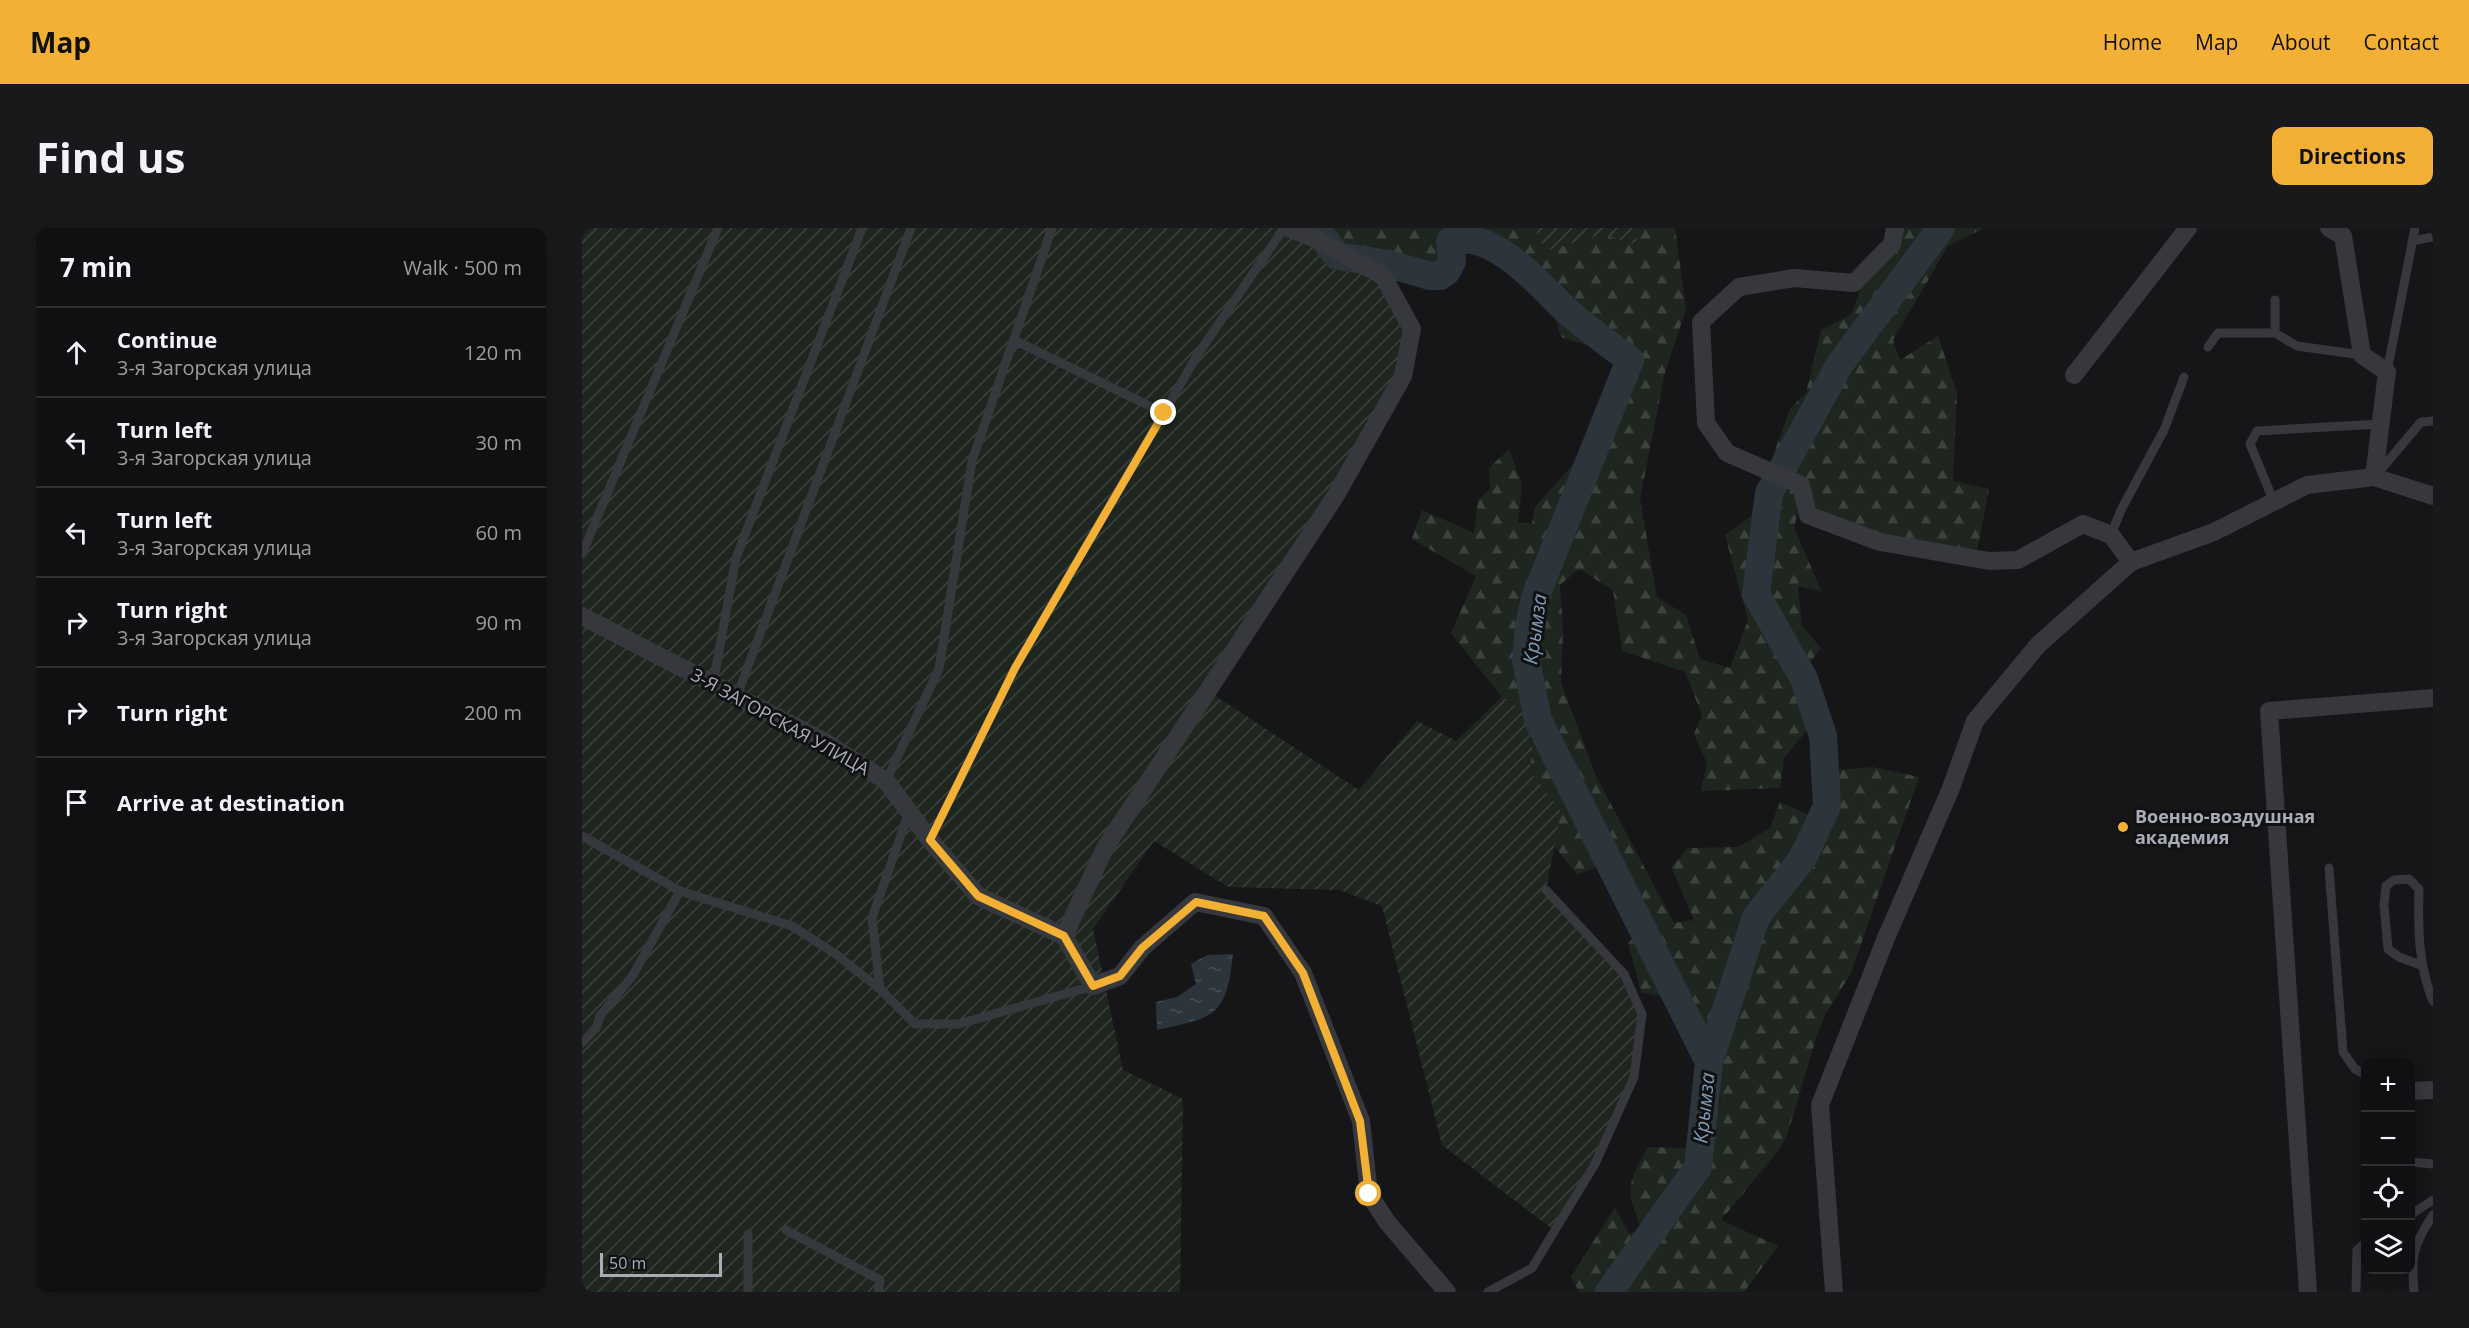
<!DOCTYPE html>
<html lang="en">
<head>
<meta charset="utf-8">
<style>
	:root { --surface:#101012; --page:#19191b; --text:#f1f3f6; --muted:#9c9d9f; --line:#303032; --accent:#f2b134 }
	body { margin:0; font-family:"Open Sans",sans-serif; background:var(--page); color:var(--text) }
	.controls { position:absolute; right:18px; bottom:18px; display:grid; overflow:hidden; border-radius:12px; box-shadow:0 3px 15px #0003 }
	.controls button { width:54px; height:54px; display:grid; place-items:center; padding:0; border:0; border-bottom:2px solid var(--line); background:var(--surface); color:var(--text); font:30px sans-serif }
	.scale { position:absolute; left:18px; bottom:15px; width:122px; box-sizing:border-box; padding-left:6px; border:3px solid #a8adb8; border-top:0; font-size:16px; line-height:21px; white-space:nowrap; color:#a8adb8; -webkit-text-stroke:4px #111113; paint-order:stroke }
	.stop { position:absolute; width:18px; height:18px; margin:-14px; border:4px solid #f2b134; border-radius:50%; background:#fff }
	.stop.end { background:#f2b134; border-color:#fff; box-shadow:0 2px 6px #0008 }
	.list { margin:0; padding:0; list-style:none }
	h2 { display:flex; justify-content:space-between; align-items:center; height:78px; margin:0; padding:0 24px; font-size:26px }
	h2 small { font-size:20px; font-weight:400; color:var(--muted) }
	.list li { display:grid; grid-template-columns:39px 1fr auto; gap:18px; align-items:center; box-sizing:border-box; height:90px; padding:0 24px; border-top:2px solid var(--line) }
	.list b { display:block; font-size:22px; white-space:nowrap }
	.list p { margin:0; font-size:20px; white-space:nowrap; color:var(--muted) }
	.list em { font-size:20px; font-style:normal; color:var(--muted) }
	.icon { flex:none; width:33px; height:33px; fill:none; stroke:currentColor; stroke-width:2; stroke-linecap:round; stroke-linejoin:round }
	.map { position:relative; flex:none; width:1851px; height:1064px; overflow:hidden; border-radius:12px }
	header { display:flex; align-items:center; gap:36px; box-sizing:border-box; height:84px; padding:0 30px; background:var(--accent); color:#111 }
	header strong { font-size:28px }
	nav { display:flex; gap:33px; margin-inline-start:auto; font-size:21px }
	.intro { display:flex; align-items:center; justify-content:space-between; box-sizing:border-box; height:144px; padding:0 36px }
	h1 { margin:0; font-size:42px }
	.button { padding:15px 27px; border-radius:12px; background:var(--accent); color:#111; font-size:21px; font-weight:700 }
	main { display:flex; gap:36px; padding:0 36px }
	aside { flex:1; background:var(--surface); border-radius:12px; box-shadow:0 3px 15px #0003 }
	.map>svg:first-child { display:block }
</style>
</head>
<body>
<header>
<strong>Map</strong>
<nav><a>Home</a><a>Map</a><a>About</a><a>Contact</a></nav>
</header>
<div class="intro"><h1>Find us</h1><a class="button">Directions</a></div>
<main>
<aside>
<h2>7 min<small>Walk · 500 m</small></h2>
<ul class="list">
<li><svg class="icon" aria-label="ahead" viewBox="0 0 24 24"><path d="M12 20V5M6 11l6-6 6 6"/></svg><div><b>Continue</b><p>3-я Загорская улица</p></div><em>120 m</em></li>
<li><svg class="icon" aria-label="left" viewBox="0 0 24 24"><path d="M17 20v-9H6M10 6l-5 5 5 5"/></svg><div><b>Turn left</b><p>3-я Загорская улица</p></div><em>30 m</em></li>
<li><svg class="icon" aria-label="left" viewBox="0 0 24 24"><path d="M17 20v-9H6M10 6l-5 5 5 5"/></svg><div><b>Turn left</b><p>3-я Загорская улица</p></div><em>60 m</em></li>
<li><svg class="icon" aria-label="right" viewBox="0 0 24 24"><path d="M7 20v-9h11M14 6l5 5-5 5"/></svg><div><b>Turn right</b><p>3-я Загорская улица</p></div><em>90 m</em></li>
<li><svg class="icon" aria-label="right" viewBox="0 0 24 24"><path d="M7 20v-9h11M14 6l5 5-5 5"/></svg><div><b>Turn right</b></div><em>200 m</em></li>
<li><svg class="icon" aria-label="arrive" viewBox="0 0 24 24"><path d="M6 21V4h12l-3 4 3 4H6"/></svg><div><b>Arrive at destination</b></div></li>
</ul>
</aside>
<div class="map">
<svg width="1851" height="1064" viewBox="0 0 1851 1064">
	<defs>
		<pattern id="forest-firs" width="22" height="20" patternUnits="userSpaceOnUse" patternTransform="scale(1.5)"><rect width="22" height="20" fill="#1e261f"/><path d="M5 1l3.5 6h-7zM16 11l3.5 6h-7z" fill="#3c433d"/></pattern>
		<pattern id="garden-furrows" width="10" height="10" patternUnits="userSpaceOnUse" patternTransform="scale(1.5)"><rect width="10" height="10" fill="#1e261f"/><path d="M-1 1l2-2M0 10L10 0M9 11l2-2" fill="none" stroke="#3c433d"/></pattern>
		<pattern id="water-ripples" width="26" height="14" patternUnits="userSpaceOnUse" patternTransform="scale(1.5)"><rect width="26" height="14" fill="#2c353c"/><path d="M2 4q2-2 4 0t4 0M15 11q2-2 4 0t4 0" fill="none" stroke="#485056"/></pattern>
	</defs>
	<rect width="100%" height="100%" fill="#161618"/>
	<path fill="url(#forest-firs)" d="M 735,0 L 953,0 L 963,23 L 1021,6 L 1054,17 L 1055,0 L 1093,0 L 1104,81 L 1083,144 L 1058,271 L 1075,369 L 1104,387 L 1118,431 L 1148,440 L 1166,392 L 1143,307 L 1169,288 L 1208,181 L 1224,165 L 1239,102 L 1270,86 L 1284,43 L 1315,0 L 1402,0 L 1366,18 L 1311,112 L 1318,132 L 1356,108 L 1375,165 L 1371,253 L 1407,261 L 1394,329 L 1296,305 L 1236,287 L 1222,260 L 1212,300 L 1240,364 L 1216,358 L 1220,398 L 1239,420 L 1218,447 L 1238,487 L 1202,530 L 1198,560 L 1119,563 L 1125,535 L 1112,506 L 1120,487 L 1103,444 L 1040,423 L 1031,362 L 997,341 L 978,357 L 981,400 L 979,454 L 1014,548 L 1092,695 L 1112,692 L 1089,639 L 1106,620 L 1156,619 L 1188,600 L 1198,574 L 1232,589 L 1249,543 L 1291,539 L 1337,549 L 1269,745 L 1243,787 L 1234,810 L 1205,908 L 1196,923 L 1139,992 L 1196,1018 L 1162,1064 L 997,1064 L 989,1049 L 1033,979 L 1047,1006 L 1060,1001 C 1043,963 1045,954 1066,919 L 1124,921 L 1139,869 L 1101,773 L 1059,764 L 1046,715 L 1062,700 L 1038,630 L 995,647 L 971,616 L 979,583 L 948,543 L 953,489 L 920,469 L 869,405 L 894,348 L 830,311 L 840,282 L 892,305 L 896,272 L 908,261 L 907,240 L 927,221 L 940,256 L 936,294 L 950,296 L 953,279 L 1012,213 L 1034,193 L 1048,132 L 979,109 L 956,42 L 891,14 L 854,35 L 800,49 L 745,23 Z"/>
	<g fill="url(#garden-furrows)">
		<path d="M 0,0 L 706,0 L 801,48 L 830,101 L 821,148 L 626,463 L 777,562 L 835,493 L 874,513 L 920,469 L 953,489 L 948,543 L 979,583 L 964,662 L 1042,746 L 1060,786 L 1052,849 L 1013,936 L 973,1003 L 860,917 L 800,678 L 758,662 L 646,659 L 572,613 L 511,701 L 541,842 L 601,871 L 598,1064 L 0,1064 Z"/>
		<path d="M 953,0 L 1055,0 L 1054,17 L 1021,6 L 963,23 Z"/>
	</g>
	<path fill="url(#water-ripples)" d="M 651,726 C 644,789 634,789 575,802 L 574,774 L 595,769 L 614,756 L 609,736 L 625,727 Z"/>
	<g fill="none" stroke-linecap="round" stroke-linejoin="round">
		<g stroke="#2c353c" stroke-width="28">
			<path d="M 734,0 L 755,28 L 807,36 L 848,48 L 858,48 L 865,43 L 870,33 L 868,13 C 910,0 958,57 982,80 C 1002,99 1026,115 1048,132 L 953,370 L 947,398 L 944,432 L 956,492 L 1127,834 L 1116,939 L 1027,1064"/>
			<path d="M 1127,834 L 1174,689 L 1221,630 L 1245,578 L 1241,508 L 1222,451 L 1174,366 L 1187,265 L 1258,136 L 1359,0"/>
		</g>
		<g stroke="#37383d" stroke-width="9">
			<path d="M 1830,13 L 1851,9"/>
			<path d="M 1693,105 L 1693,72"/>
			<path d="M 432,112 L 582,185"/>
			<path d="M 1626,119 L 1636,105 L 1693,105 L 1715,118 L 1780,127"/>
			<path d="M 1805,144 L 1833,0"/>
			<path d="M 1796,245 L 1839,194 L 1851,193"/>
			<path d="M 1692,274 L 1668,216 L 1675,203 L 1799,196"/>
			<path d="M 1529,307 L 1539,282 L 1582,202 L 1602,149"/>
			<path d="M 0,326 L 136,0"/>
			<path d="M 131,456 L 154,330 L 280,0"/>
			<path d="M 155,468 L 329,0"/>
			<path d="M 304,553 L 357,441 L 390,233 L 470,0"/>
			<path d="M 327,584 L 290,690 L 298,761 L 333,796 L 377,796 L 511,758"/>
			<path d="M 0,608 L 98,663 L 210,698 L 255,727 L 298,761"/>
			<path d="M 348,612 L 433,440 L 616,126 L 702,0"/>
			<path d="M 1747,640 L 1761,824 L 1773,841 L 1784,847"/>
			<path d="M 1841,738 L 1817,729 L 1806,721 L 1802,677 L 1804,658 L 1812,652 L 1827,651 L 1837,661 C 1836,699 1836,737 1851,773"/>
			<path d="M 0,815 L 14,800 L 18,788 L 51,747 L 98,663"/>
			<path d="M 1828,934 L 1851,936"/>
			<path d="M 1828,987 L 1851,972"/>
			<path d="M 204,1002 L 298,1052 L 296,1064"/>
			<path d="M 166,1006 L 166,1064"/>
			<path d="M 1774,1061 L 1775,1022 L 1784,1014"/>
			<path d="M 906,1064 L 950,1040 L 1013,936 L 1052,849 L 1060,786 L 1042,746 L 964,662"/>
			<path d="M 1832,1064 C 1829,1028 1831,1017 1851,987"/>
		</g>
		<g stroke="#37383d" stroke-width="18">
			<path d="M 1313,0 L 1310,16 L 1272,55 L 1212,50 L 1157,59 L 1119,94 L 1124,195 L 1145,225 L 1219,257 L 1226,287 L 1298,314 L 1407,333 L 1436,332 L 1501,296 L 1529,307 L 1549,334"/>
			<path d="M 1747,0 L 1761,8 L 1780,127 L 1805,144 L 1792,249"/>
			<path d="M 1492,147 L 1606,0"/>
			<path d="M 0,388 L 243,514 L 304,553 L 348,612 L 396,668 L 482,708 L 511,758 L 538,748 L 560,720 L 613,674 L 682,688 L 721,745 L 779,893 L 787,966 L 805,994 L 865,1064"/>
			<path d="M 482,708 L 523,620 L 754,267 L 821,148 L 830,101 L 801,48 L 732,10 L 706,0"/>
			<path d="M 1828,863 L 1851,862"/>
			<path d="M 1252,1064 L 1238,877 L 1304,710 L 1369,560 L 1393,493 L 1456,417 L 1549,334 L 1632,304 L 1725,257 L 1792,249 L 1851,268"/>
			<path d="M 1726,1064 L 1687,483 L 1851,470"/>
		</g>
	</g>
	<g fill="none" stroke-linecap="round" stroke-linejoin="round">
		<path stroke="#f2b134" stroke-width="8" d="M 582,185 L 433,440 L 348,612 L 396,668 L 482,708 L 511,758 L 538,748 L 560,720 L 614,674 L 682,688 L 721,745 L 778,893 L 787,966"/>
	</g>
	<circle fill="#f2b134" stroke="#111113" stroke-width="2" cx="1541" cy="599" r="6"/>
	<g text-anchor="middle" stroke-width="6" stroke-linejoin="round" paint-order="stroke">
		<g font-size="18" fill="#a8adb8" stroke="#111113">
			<text transform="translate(198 494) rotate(29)" y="6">3-Я ЗАГОРСКАЯ УЛИЦА</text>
		</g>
		<g font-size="18" font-weight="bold" fill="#a8adb8" stroke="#111113" text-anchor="start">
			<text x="1553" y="595">Военно-воздушная<tspan x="1553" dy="21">академия</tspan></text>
		</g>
		<g font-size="20" font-style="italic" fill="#7f9bb3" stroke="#111113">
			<text transform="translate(953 401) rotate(-82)" y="7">Крымза</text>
			<text transform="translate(1122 880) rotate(-84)" y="7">Крымза</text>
		</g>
	</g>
</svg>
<div class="controls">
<button>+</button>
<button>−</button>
<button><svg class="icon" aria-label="locate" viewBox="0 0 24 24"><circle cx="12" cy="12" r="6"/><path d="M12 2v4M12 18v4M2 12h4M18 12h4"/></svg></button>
<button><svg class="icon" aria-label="layers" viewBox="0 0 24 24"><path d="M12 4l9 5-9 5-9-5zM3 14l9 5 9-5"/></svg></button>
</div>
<div class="scale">50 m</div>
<div class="stop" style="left:787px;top:966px"></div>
<div class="stop end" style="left:582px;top:185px"></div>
</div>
</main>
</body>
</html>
